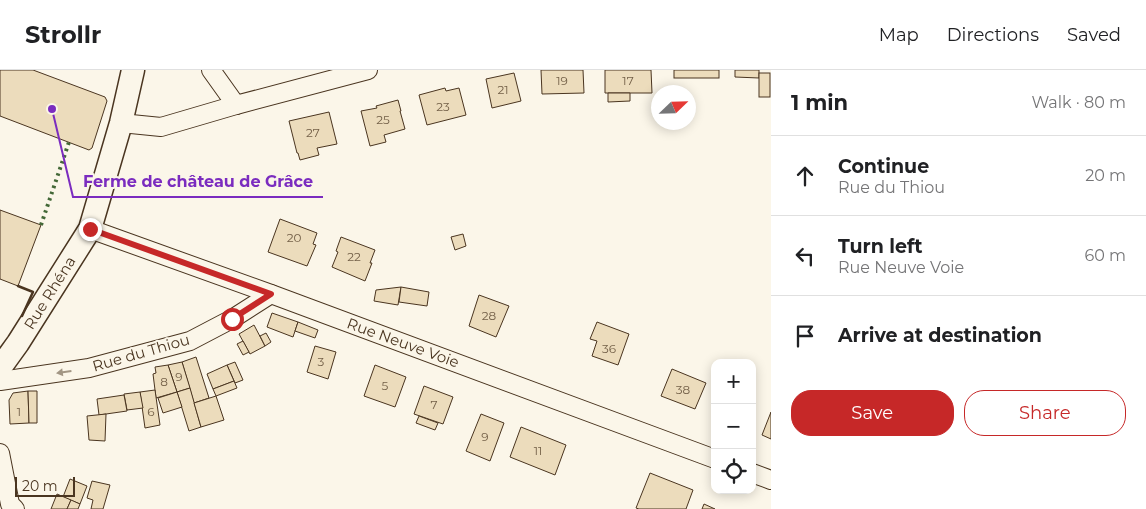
<!DOCTYPE html>
<html lang="en">
<head>
<meta charset="utf-8">
<style>
	:root { --surface:#fff; --page:#f2f2f2; --text:#202124; --muted:#757577; --line:#e0e0e0; --accent:#c62828 }
	body { margin:0; font-family:Montserrat,sans-serif; background:var(--page); color:var(--text) }
	.controls { position:absolute; right:15px; bottom:15px; display:grid; overflow:hidden; border-radius:10px; box-shadow:0 2px 12px #0003 }
	.controls button { width:45px; height:45px; display:grid; place-items:center; padding:0; border:0; border-bottom:1px solid var(--line); background:var(--surface); color:var(--text); font:25px sans-serif }
	.compass { position:absolute; left:651px; top:15px; width:45px; height:45px; border-radius:50%; background:var(--surface); box-shadow:0 2px 12px #0003; rotate:67deg }
	.scale { position:absolute; left:15px; bottom:12px; width:60px; box-sizing:border-box; padding-left:5px; border:2px solid #4a3520; border-top:0; font-size:14px; line-height:18px; white-space:nowrap; color:#4a3520; -webkit-text-stroke:4px #fbf6e9; paint-order:stroke }
	.stop { position:absolute; width:15px; height:15px; margin:-11px; border:4px solid #c62828; border-radius:50%; background:#fff }
	.stop.end { background:#c62828; border-color:#fff; box-shadow:0 1px 5px #0008 }
	.list { margin:0; padding:0; list-style:none }
	h2 { display:flex; justify-content:space-between; align-items:center; height:65px; margin:0; padding:0 20px; font-size:21px }
	h2 small { font-size:16px; font-weight:400; color:var(--muted) }
	.list li { display:grid; grid-template-columns:32px 1fr auto; gap:15px; align-items:center; box-sizing:border-box; height:80px; padding:0 20px; border-top:1px solid var(--line) }
	.list b { display:block; font-size:19px; white-space:nowrap }
	.list p { margin:0; font-size:16px; white-space:nowrap; color:var(--muted) }
	.list em { font-size:16px; font-style:normal; color:var(--muted) }
	.actions { display:flex; gap:10px; padding:15px 20px }
	.actions a { flex:1; padding:11px 0; border:1px solid var(--accent); border-radius:20px; text-align:center; font-size:18px; color:var(--accent) }
	.actions .main { background:var(--accent); color:#fff }
	.icon { flex:none; width:28px; height:28px; fill:none; stroke:currentColor; stroke-width:2; stroke-linecap:round; stroke-linejoin:round }
	.map { position:relative; flex:none; width:771px; height:439px; overflow:hidden }
	header { display:flex; align-items:center; gap:30px; box-sizing:border-box; height:70px; padding:0 25px; background:var(--surface); border-bottom:1px solid var(--line) }
	header strong { font-size:24px }
	nav { display:flex; gap:28px; margin-inline-start:auto; font-size:18px }
	main { display:flex }
	aside { flex:1; background:var(--surface) }
	.map>svg:first-child { display:block }
</style>
</head>
<body>
<header>
<strong>Strollr</strong>
<nav><a>Map</a><a>Directions</a><a>Saved</a></nav>
</header>
<main>
<div class="map">
<svg width="771" height="439" viewBox="0 0 771 439">
	<rect width="100%" height="100%" fill="#fbf6e9"/>
	<g fill="#ecdcbc" stroke="#4a3520">
		<path d="M 0,0 L 33,0 L 105,27 L 107,31 L 92,78 L 89,80 L 0,46 Z"/>
		<path d="M 541,0 L 583,0 L 584,23 L 542,24 Z"/>
		<path d="M 605,0 L 651,0 L 652,23 L 605,23 Z"/>
		<rect x="674" y="0" width="45" height="8"/>
		<path d="M 735,0 L 759,0 L 759,8 L 735,7 Z"/>
		<path d="M 514,3 L 521,31 L 492,38 L 486,9 Z"/>
		<rect x="759" y="3" width="11" height="24"/>
		<path d="M 445,18 L 446,21 L 459,18 L 466,45 L 427,55 L 419,25 Z"/>
		<path d="M 608,23 L 630,23 L 630,31 L 608,32 Z"/>
		<path d="M 398,30 L 401,41 L 400,41 L 405,59 L 384,65 L 386,72 L 370,76 L 361,41 L 377,38 L 376,36 Z"/>
		<path d="M 329,42 L 337,74 L 317,78 L 319,85 L 300,90 L 298,83 L 297,83 L 289,51 Z"/>
		<path d="M 0,140 L 41,155 L 18,216 L 0,209 Z"/>
		<path d="M 280,149 L 317,163 L 313,174 L 316,175 L 307,196 L 268,182 Z"/>
		<path d="M 463,164 L 466,176 L 455,180 L 451,167 Z"/>
		<path d="M 341,167 L 375,180 L 370,193 L 372,193 L 365,211 L 332,197 L 338,182 L 336,181 Z"/>
		<path d="M 401,217 L 398,235 L 374,231 L 376,220 Z"/>
		<path d="M 401,217 L 429,222 L 427,236 L 399,232 Z"/>
		<path d="M 479,225 L 509,236 L 496,267 L 469,256 Z"/>
		<path d="M 272,243 L 298,252 L 293,267 L 267,257 Z"/>
		<path d="M 298,252 L 318,260 L 315,268 L 295,261 Z"/>
		<path d="M 597,252 L 629,264 L 618,295 L 592,286 L 597,271 L 590,269 Z"/>
		<path d="M 254,255 L 265,276 L 250,284 L 239,264 Z"/>
		<path d="M 266,263 L 271,272 L 265,276 L 260,266 Z"/>
		<path d="M 243,271 L 249,282 L 243,285 L 237,274 Z"/>
		<path d="M 315,276 L 336,282 L 328,309 L 307,302 Z"/>
		<path d="M 196,287 L 209,328 L 194,333 L 182,292 Z"/>
		<path d="M 182,292 L 190,318 L 177,322 L 168,295 Z"/>
		<path d="M 235,292 L 243,310 L 235,313 L 227,295 Z"/>
		<path d="M 168,295 L 177,322 L 156,328 L 153,304 L 156,303 L 155,297 Z"/>
		<path d="M 227,295 L 234,311 L 213,319 L 207,304 Z"/>
		<path d="M 375,295 L 406,307 L 395,337 L 364,326 Z"/>
		<path d="M 672,299 L 706,313 L 695,339 L 661,326 Z"/>
		<path d="M 234,311 L 237,318 L 216,326 L 213,319 Z"/>
		<path d="M 424,316 L 453,327 L 443,354 L 414,344 Z"/>
		<path d="M 190,318 L 201,357 L 189,361 L 177,322 Z"/>
		<path d="M 155,320 L 160,355 L 145,358 L 140,322 Z"/>
		<path d="M 28,321 L 29,353 L 10,354 L 9,330 L 13,323 Z"/>
		<path d="M 28,321 L 37,321 L 37,353 L 29,353 Z"/>
		<path d="M 140,322 L 143,338 L 127,340 L 124,324 Z"/>
		<path d="M 177,322 L 182,337 L 163,343 L 158,328 Z"/>
		<path d="M 124,325 L 127,341 L 99,345 L 97,329 Z"/>
		<path d="M 216,326 L 224,350 L 201,357 L 194,333 Z"/>
		<path d="M 771,342 L 771,369 L 762,365 Z"/>
		<path d="M 106,344 L 105,371 L 89,370 L 87,346 Z"/>
		<path d="M 481,344 L 504,353 L 490,391 L 466,381 Z"/>
		<path d="M 419,346 L 438,353 L 435,360 L 416,353 Z"/>
		<path d="M 521,357 L 566,375 L 555,405 L 510,387 Z"/>
		<path d="M 650,403 L 693,420 L 686,439 L 639,439 L 636,438 Z"/>
		<path d="M 70,409 L 87,416 L 80,434 L 63,427 Z"/>
		<path d="M 92,411 L 110,415 L 103,439 L 91,439 L 93,430 L 87,428 Z"/>
		<path d="M 57,424 L 71,430 L 67,439 L 51,439 Z"/>
		<path d="M 71,430 L 80,434 L 78,439 L 67,439 Z"/>
		<path d="M 704,434 L 715,439 L 702,439 Z"/>
	</g>
	<g fill="none" stroke-linecap="round" stroke-linejoin="round">
		<g stroke="#4a3520" stroke-width="20">
			<g id="minor">
				<path d="M 211,0 L 236,35"/>
				<path d="M 121,53 L 161,57 L 236,35 L 368,0"/>
				<path d="M 90,159 L 271,224 L 715,389"/>
				<path d="M 0,311 L 89,298 L 190,271 L 232,249 L 271,224"/>
				<path d="M 0,383 L 10,434 L 15,439"/>
				<path d="M 752,403 L 771,410"/>
			</g>
		</g>
		<g stroke="#4a3520" stroke-width="25">
			<path id="tertiary" d="M 0,298 L 18,273 L 90,159 L 121,53 L 133,0"/>
		</g>
		<use href="#minor" stroke="#fbf6e9" stroke-width="18"/>
		<use href="#tertiary" stroke="#fbf6e9" stroke-width="22"/>
		<path stroke="#436837" stroke-width="4" stroke-dasharray="2.5 4" stroke-linecap="butt" d="M 41,155 L 69,72"/>
		<path stroke="#4a3520" stroke-width="2.5" d="M 18,216 L 33,222 L 22,246"/>
	</g>
	<defs><path id="oneway-solid" d="M-6-.8H1V-3.2L6.5 0L1 3.2V.8H-6Z" transform="scale(1.25)"/></defs>
	<use fill="#a29684" href="#oneway-solid" transform="translate(64 302) rotate(172)"/>
	<g fill="none" stroke-linecap="round" stroke-linejoin="round">
		<path stroke="#c62828" stroke-width="6" d="M 90,159 L 271,224 L 232,249"/>
	</g>
	<g text-anchor="middle" stroke-width="4" stroke-linejoin="round" paint-order="stroke">
		<g font-size="12" fill="#725f47">
			<text x="562" y="15">19</text>
			<text x="628" y="15">17</text>
			<text x="503" y="24">21</text>
			<text x="443" y="41">23</text>
			<text x="383" y="54">25</text>
			<text x="313" y="67">27</text>
			<text x="294" y="172">20</text>
			<text x="354" y="191">22</text>
			<text x="489" y="250">28</text>
			<text x="609" y="283">36</text>
			<text x="321" y="296">3</text>
			<text x="179" y="311">9</text>
			<text x="164" y="316">8</text>
			<text x="385" y="320">5</text>
			<text x="683" y="324">38</text>
			<text x="434" y="339">7</text>
			<text x="19" y="346">1</text>
			<text x="151" y="346">6</text>
			<text x="485" y="371">9</text>
			<text x="538" y="385">11</text>
		</g>
		<g font-size="15" fill="#4a3520" stroke="#fbf6e9">
			<text transform="translate(50 223) rotate(-58)" y="5">Rue Rhéna</text>
			<text transform="translate(403 273) rotate(20)" y="5">Rue Neuve Voie</text>
			<text transform="translate(141 283) rotate(-16)" y="5">Rue du Thiou</text>
		</g>
	</g>
	<path fill="none" stroke="#7b2cbf" stroke-width="2" d="M52 39L73 127H323"/>
	<circle fill="#7b2cbf" stroke="#fbf6e9" stroke-width="2" cx="52" cy="39" r="5"/>
	<g font-size="16" text-anchor="middle" font-weight="bold" fill="#7b2cbf" stroke="#fbf6e9" stroke-width="4" stroke-linejoin="round" paint-order="stroke">
		<text x="198" y="117">Ferme de château de Grâce</text>
	</g>
</svg>
<div class="controls">
<button>+</button>
<button>−</button>
<button><svg class="icon" aria-label="locate" viewBox="0 0 24 24"><circle cx="12" cy="12" r="6"/><path d="M12 2v4M12 18v4M2 12h4M18 12h4"/></svg></button>
</div>
<svg class="compass" viewBox="-18 -18 36 36"><path d="M0-13l5 13h-10z" fill="#e53935"/><path d="M0 13l5-13h-10z" fill="#757577"/></svg>
<div class="scale">20 m</div>
<div class="stop" style="left:232px;top:249px"></div>
<div class="stop end" style="left:90px;top:159px"></div>
</div>
<aside>
<h2>1 min<small>Walk · 80 m</small></h2>
<ul class="list">
<li><svg class="icon" aria-label="ahead" viewBox="0 0 24 24"><path d="M12 20V5M6 11l6-6 6 6"/></svg><div><b>Continue</b><p>Rue du Thiou</p></div><em>20 m</em></li>
<li><svg class="icon" aria-label="left" viewBox="0 0 24 24"><path d="M17 20v-9H6M10 6l-5 5 5 5"/></svg><div><b>Turn left</b><p>Rue Neuve Voie</p></div><em>60 m</em></li>
<li><svg class="icon" aria-label="arrive" viewBox="0 0 24 24"><path d="M6 21V4h12l-3 4 3 4H6"/></svg><div><b>Arrive at destination</b></div></li>
</ul>
<div class="actions"><a class="main">Save</a><a>Share</a></div>
</aside>
</main>
</body>
</html>
